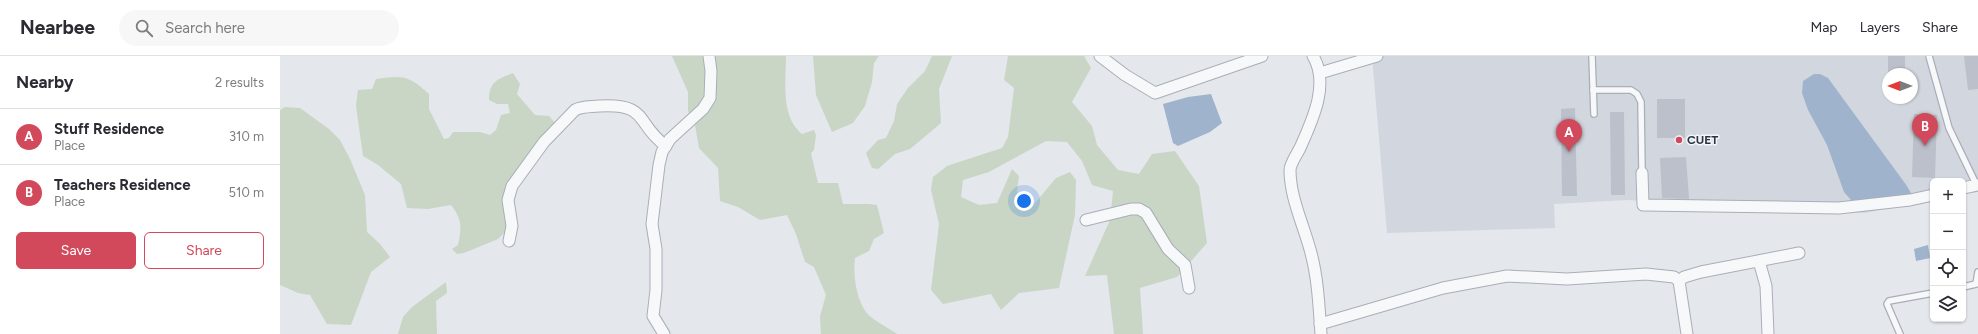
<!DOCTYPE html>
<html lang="en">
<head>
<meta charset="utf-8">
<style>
	:root { --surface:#fff; --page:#f7f7f7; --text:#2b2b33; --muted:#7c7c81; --line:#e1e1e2; --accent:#d1495b }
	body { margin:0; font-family:Figtree,sans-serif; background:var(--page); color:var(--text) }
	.controls { position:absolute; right:12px; bottom:12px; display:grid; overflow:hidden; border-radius:6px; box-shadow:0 1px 3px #0004 }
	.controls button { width:36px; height:36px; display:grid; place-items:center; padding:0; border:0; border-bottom:1px solid var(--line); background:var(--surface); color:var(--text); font:20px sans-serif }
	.compass { position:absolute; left:1602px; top:12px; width:36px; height:36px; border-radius:50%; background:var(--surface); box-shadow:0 1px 3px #0004; rotate:270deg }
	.you { position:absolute; left:744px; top:145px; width:14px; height:14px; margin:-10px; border:3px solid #fff; border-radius:50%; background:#1a73e8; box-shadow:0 0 0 6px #1a73e833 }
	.badge { display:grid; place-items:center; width:26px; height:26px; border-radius:50%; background:var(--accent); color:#fff; font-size:13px; font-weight:700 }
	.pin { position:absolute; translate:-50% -33px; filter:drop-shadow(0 1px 2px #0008) }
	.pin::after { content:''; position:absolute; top:21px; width:14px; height:12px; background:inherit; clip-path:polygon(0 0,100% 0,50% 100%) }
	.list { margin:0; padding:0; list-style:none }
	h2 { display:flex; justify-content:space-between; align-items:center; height:52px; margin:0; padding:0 16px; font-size:17px }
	h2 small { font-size:13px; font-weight:400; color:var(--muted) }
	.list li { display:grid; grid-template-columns:26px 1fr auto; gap:12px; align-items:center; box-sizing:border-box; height:56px; padding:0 16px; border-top:1px solid var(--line) }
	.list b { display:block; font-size:15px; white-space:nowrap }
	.list p { margin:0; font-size:13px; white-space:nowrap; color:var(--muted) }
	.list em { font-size:13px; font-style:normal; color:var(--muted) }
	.actions { display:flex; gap:8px; padding:12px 16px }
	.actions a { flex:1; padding:9px 0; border:1px solid var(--accent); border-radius:6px; text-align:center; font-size:14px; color:var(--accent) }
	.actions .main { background:var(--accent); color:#fff }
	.icon { flex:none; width:22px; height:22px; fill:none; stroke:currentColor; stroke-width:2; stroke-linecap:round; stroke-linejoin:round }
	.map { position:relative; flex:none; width:1698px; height:278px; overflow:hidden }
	header { display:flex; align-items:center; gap:24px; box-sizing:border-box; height:56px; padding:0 20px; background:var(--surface); border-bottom:1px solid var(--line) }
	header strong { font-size:19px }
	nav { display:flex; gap:22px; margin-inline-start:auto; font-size:14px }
	.search { width:280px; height:36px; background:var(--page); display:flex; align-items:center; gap:10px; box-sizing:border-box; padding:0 14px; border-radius:22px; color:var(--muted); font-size:15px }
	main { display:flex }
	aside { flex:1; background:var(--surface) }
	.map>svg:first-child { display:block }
</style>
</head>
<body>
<header>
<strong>Nearbee</strong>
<div class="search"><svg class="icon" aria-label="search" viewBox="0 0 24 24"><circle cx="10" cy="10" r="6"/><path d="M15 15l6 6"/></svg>Search here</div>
<nav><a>Map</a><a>Layers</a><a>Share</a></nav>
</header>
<main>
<aside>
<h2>Nearby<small>2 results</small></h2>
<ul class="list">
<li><span class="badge">A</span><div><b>Stuff Residence</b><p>Place</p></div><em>310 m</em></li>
<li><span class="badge">B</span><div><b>Teachers Residence</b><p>Place</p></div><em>510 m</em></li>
</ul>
<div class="actions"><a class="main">Save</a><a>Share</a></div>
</aside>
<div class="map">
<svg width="1698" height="278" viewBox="0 0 1698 278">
	<rect width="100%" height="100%" fill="#e4e7ec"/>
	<path fill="#d2d6de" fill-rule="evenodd" d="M 1092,0 L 1698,0 L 1698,135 L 1683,138 L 1683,125 L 1653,125 L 1653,144 L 1584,157 L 1347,144 L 1274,148 L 1275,172 L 1107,177 ZM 1608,18 L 1632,18 L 1632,42 L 1608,42 Z"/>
	<g fill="#c9d6c5">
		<path d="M 392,0 L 506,0 C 506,25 500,60 522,78 L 534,74 L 536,79 L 534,94 L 531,97 L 538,127 L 558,127 L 563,148 L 589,148 L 597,149 L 604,177 L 594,183 L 589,195 L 575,202 C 573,219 576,242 586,256 C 592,264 609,272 617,278 L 541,278 L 540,260 L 546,239 L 534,211 L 525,206 L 516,178 L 507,159 L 480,164 L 458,151 L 440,145 L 438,112 L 419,92 L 415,69 L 408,55 L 408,36 Z"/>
		<path d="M 533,0 L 599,0 L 594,7 L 592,26 L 585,50 L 573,67 L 552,76 L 536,39 Z"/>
		<path d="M 652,0 L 672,0 L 659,33 L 661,67 L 630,93 L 615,98 L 598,113 L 592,112 L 586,97 L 598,84 L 606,82 L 614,65 L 617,48 L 628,32 L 645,15 Z"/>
		<path d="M 728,0 L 804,0 L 811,12 L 792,46 L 812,70 L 817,89 L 838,114 L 859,118 L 872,98 L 895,95 L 919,130 L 927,187 L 897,221 L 860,232 L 863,278 L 834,278 L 827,219 L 805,220 L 830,164 L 833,135 L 812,129 L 802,105 L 787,86 L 766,85 L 709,116 L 683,124 L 681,141 L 699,149 L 717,147 L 732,113 L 739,120 L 737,135 L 739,152 L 750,153 L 776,122 L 790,116 L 796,124 L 795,159 L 779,232 L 739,237 L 721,254 L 711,238 L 663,248 L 651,234 L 659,168 L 651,134 L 653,121 L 667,110 L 722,92 L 728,81 L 734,32 L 724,24 Z"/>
		<path d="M 233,17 L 240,28 L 237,38 L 255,59 L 269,60 L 275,67 L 231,131 L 233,168 L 218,183 L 184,197 L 177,198 L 172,193 L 178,189 C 182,171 182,163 171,149 L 148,153 L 127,152 L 121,128 L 98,109 L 83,100 L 76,50 L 78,34 L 92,33 L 96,23 C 122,19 129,19 149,38 L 149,53 L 164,83 L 169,82 L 173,76 L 200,76 L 210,79 L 216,74 L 221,59 L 230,57 L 228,48 L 217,48 L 209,44 C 209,25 218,23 233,17 Z"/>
		<path d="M 5,51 L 20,52 L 49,73 L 60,84 L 70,103 L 85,139 L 87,176 L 100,188 L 110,201 L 91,216 L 71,269 L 47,268 L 30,239 L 18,237 L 0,229 L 0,54 Z"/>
		<path d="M 166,226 L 167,237 L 156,245 L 157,278 L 118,278 L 123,261 L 132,251 Z"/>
	</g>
	<g fill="#9fb4cc">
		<path d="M 1534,18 L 1540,18 L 1548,22 L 1627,130 L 1632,139 L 1577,147 L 1571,144 L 1564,136 L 1547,89 L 1528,54 L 1522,37 L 1523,25 Z"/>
		<path d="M 931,38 L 942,67 L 930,76 L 898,90 L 893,87 L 883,48 L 908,41 Z"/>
		<path d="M 1648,189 L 1650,202 L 1636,205 L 1634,193 Z"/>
	</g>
	<g fill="#bbc0ca">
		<rect x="1608" y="0" width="17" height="18"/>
		<path d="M 1684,0 L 1698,0 L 1698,33 L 1688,34 Z"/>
		<rect x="1377" y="43" width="28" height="39"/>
		<path d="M 1295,52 L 1297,140 L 1282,140 L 1281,53 Z"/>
		<path d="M 1330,56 L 1344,56 L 1345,139 L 1331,139 Z"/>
		<path d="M 1634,58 L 1657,59 L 1655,122 L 1632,121 Z"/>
		<path d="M 1406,101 L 1409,143 L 1382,142 L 1380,102 Z"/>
	</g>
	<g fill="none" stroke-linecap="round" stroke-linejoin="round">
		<g stroke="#a9aeb7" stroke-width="8">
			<g id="service">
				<path d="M 1312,0 L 1314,58"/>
				<path d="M 1649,0 L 1669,72 L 1697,130"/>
				<path d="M 1313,34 L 1351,34 L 1357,38 L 1361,46 L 1362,117"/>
				<path d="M 1683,231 L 1696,228 L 1698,216"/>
				<path d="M 1620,278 L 1607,248 L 1609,245 L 1653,237"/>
			</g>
		</g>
		<g stroke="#a9aeb7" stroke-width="13">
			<g id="minor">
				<path d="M 820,0 L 845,19 L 875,37 L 982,0"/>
				<path d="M 1033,0 C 1050,28 1032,65 1020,92 C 1017,98 1010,108 1010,114 C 1010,142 1024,170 1031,197 C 1038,223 1039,251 1041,278"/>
				<path d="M 1040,17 L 1097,0"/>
				<path d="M 1362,117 L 1363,149 L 1559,152 L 1630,144 L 1653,139"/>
				<path d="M 1683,132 L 1698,129"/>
				<path d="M 806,164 L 851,153 L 859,153 L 866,157 L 888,193 L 905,209 L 909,232"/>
				<path d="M 229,185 L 232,170 L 228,144 L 232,130 L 264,86 L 295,54 C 302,50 311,51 319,50 C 370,47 355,68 386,90"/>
				<path d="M 1479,205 L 1486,230 L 1488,278"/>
				<path d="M 1399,225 L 1404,221 L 1421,216 L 1519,197"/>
				<path d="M 1040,268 L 1163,232 L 1227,220 L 1287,223 L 1366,218 L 1394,221 L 1399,225 L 1407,278"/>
				<path d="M 384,278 L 373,260 L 376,234 L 376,193 L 372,168 L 379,109 L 382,96 L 390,83 L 423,53 L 430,42 L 431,15 L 429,0"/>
			</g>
		</g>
		<use href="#service" stroke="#f7f8fa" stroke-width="5.5"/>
		<use href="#minor" stroke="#f7f8fa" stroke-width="11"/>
	</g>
	<circle fill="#d1495b" stroke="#f4f6f9" stroke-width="1.5" cx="1399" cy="84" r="4"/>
	<g text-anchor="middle" stroke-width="3" stroke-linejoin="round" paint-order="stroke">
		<g font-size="12" font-weight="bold" fill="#2b3445" stroke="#f4f6f9" text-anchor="start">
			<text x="1407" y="88">CUET</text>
		</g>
	</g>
</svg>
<div class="controls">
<button>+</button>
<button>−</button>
<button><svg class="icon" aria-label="locate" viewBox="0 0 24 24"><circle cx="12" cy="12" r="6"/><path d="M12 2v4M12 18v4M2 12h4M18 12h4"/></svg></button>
<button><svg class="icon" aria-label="layers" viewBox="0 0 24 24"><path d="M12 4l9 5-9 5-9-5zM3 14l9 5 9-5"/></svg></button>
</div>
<svg class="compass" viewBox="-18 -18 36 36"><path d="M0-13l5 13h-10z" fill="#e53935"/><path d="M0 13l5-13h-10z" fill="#7c7c81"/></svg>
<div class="you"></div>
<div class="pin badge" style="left:1289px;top:96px">A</div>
<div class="pin badge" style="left:1645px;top:90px">B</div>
</div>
</main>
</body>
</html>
